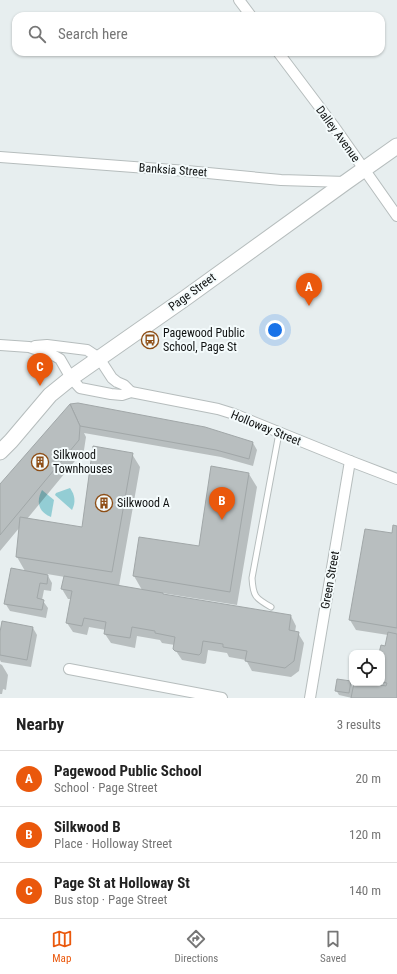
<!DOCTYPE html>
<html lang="en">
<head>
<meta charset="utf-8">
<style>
	:root { --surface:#fff; --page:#f2f2f2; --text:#222; --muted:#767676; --line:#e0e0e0; --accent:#ea580c }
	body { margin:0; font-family:"Roboto Condensed",sans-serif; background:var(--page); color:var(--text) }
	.controls { position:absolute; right:12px; bottom:12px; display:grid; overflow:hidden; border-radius:8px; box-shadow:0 1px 3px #0004 }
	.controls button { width:36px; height:36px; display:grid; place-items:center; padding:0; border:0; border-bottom:1px solid var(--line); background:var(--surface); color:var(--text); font:20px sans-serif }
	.you { position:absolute; left:275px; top:330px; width:14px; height:14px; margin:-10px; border:3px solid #fff; border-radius:50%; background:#1a73e8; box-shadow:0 0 0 6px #1a73e833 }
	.badge { display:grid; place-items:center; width:26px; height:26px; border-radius:50%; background:var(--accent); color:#fff; font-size:13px; font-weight:700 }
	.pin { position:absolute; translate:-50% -33px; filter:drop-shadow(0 1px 2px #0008) }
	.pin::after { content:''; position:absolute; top:21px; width:14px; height:12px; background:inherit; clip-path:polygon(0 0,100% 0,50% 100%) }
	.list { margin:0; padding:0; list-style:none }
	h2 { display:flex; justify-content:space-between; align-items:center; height:52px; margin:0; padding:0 16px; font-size:17px }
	h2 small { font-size:13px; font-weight:400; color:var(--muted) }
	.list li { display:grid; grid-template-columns:26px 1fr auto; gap:12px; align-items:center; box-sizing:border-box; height:56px; padding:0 16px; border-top:1px solid var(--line) }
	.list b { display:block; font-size:15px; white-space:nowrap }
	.list p { margin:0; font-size:13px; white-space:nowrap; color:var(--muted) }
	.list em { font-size:13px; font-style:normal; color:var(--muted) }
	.icon { flex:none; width:22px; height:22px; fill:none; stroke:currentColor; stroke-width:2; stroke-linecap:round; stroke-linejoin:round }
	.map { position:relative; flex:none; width:397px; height:698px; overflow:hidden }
	.search { position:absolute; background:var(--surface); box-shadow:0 1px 3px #0004; left:12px; right:12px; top:12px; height:44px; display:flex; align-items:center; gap:10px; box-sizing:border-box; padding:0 14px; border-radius:12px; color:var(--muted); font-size:15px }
	.sheet { height:220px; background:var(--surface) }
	nav { display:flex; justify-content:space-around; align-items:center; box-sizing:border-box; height:56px; border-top:1px solid var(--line); background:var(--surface); font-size:11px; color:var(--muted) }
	nav a { display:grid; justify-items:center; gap:2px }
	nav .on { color:var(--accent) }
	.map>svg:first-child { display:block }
</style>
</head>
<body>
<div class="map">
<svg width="397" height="698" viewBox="0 0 397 698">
	<rect width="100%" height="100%" fill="#e7eeef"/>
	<g fill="#93cdd4">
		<path d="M 70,488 C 75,495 76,502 72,510 L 55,495 L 56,493 Z"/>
		<path d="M 42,490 L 54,500 L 51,517 C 38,512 36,501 42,490 Z"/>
	</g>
	<g fill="#0003">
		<path d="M 70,405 L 253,443 L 257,450 L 253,466 L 221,457 L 84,433 L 86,437 L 84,450 L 27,519 L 82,528 L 132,454 L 140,467 L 119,586 L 142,590 L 134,576 L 200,547 L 249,474 L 257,487 L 237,605 L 162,593 L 163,595 L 291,616 L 296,626 L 295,632 L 298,633 L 304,643 L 299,671 L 291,677 L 252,671 L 246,660 L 229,657 L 227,653 L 208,650 L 206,663 L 204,664 L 182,660 L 174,648 L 175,645 L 162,643 L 160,640 L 137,636 L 135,648 L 111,643 L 105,634 L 106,630 L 89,627 L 87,635 L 73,632 L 67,623 L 71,599 L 68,599 L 62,589 L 65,577 L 47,574 L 52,583 L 51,591 L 44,590 L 42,600 L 43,601 L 48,608 L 46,618 L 10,611 L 5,603 L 25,571 L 17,557 L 20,527 L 0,551 L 0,485 Z"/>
		<path d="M 397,527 L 397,698 L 352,698 L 339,695 L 336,690 L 350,682 L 354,689 L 360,683 L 384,687 L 382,683 L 382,653 L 380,653 L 386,647 L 388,635 L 356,630 L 350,620 Z"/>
		<path d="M 33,628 L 37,635 L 31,667 L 1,662 L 0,660 L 0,638 Z"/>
		<path d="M 0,664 L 2,665 L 8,675 L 6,690 L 3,689 L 2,694 L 0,694 Z"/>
	</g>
	<g fill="#b8bebf" stroke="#a1a7a8">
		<path d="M 78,403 L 205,427 L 253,442 L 249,459 L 216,450 L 80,426 L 70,404 Z"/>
		<path d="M 70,404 L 80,426 L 79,440 L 0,535 L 0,484 Z"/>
		<path d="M 93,446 L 133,453 L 112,572 L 16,557 L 20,517 L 82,527 Z"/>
		<path d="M 211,466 L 249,473 L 230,592 L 133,576 L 139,537 L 199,546 Z"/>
		<path d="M 393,525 L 397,526 L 397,628 L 349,620 L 365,529 L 392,533 Z"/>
		<path d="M 11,568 L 48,575 L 47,584 L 40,583 L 37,598 L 44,600 L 42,610 L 4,604 Z"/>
		<path d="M 64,576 L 163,593 L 163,594 L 291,615 L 289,630 L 299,632 L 294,661 L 285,668 L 245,661 L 247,651 L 223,647 L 223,644 L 203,641 L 201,653 L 199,655 L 175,651 L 173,649 L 175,637 L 155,633 L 155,631 L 132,627 L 130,638 L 104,634 L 106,622 L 84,618 L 82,626 L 66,623 L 72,591 L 61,589 Z"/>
		<path d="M 2,621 L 33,627 L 27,660 L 0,655 L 0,632 Z"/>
		<path d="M 388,632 L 397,634 L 397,698 L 351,698 L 354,683 L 368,683 L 386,686 L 387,683 L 382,682 L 382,653 L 379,653 L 381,645 L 385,646 Z"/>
		<path d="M 337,679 L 351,681 L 349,693 L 335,691 Z"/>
	</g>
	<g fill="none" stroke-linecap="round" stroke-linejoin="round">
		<g stroke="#b6bdbd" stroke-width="7">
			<path id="service" d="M 271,607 C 255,598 253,596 252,578 L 279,433"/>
		</g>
		<g stroke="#b6bdbd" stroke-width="12">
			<g id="minor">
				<path d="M 239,0 L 251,16"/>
				<path d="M 278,52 L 333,125 L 397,216"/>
				<path d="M 0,157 L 187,171 L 281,180 L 346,182"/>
				<path d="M 0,345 L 29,347 L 53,355 L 60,359 L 71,378 L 80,388 L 111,394 L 122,395 L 131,392 L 218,409 L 234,414 L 350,461 L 397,479"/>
				<path d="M 35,346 L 47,345 L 87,350 L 99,358 L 112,378 L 117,382 L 124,385 L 131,392"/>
				<path d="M 69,669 L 222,698"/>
				<path d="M 310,698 L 350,461"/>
			</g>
		</g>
		<g stroke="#b6bdbd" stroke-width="17">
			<path id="secondary" d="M 0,452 L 11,441 L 50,395 L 71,378 L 184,299 L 346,182 L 397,146"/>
		</g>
		<use href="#service" stroke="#fff" stroke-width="5"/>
		<use href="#minor" stroke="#fff" stroke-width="10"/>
		<use href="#secondary" stroke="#fff" stroke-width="15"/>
	</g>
	<defs>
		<g id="bus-ring" transform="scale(0.9)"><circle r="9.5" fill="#f4fbfc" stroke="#8e4e16" stroke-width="1.5"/><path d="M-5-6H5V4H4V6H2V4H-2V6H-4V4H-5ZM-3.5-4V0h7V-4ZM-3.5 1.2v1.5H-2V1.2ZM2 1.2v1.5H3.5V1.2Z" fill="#8e4e16"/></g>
		<g id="building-ring" transform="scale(0.9)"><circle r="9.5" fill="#f4fbfc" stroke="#8e4e16" stroke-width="1.5"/><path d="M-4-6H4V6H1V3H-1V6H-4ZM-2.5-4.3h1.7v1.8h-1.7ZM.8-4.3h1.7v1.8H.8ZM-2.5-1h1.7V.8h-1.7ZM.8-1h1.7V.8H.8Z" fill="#8e4e16"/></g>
	</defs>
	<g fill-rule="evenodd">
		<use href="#bus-ring" x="150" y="340"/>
		<use href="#building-ring" x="40" y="462"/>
		<use href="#building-ring" x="104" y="503"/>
	</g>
	<g text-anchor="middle" stroke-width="4" stroke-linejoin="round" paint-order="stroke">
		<g font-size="12" fill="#0f1111" stroke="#f4fbfc">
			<text transform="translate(338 134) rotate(54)" y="4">Dalley Avenue</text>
			<text transform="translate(173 170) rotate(4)" y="4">Banksia Street</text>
			<text transform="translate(192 292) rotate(-36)" y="4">Page Street</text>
			<text transform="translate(266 428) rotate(22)" y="4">Holloway Street</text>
			<text transform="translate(330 580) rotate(-80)" y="4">Green Street</text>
		</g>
		<g font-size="12" fill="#0f1111" stroke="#f4fbfc" text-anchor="start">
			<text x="163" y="337">Pagewood Public<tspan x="163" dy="14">School, Page St</tspan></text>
			<text x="53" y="459">Silkwood<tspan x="53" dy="14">Townhouses</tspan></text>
			<text x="117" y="507">Silkwood A</text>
		</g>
	</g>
</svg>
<div class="controls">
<button><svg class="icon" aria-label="locate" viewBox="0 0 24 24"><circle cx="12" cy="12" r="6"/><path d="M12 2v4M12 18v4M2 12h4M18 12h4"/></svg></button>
</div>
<div class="you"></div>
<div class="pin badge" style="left:309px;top:306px">A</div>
<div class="pin badge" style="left:222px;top:520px">B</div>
<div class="pin badge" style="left:40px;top:386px">C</div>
<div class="search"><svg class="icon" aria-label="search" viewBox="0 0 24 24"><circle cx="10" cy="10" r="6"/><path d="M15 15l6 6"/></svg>Search here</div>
</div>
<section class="sheet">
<h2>Nearby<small>3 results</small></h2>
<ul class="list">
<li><span class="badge">A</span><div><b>Pagewood Public School</b><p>School · Page Street</p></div><em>20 m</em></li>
<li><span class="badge">B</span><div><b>Silkwood B</b><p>Place · Holloway Street</p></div><em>120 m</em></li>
<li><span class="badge">C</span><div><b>Page St at Holloway St</b><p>Bus stop · Page Street</p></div><em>140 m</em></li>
</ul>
</section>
<nav>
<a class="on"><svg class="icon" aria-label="map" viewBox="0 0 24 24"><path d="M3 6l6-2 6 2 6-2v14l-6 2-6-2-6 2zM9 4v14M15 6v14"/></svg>Map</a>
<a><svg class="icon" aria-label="directions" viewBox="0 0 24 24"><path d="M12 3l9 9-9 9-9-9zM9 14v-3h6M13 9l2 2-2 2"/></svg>Directions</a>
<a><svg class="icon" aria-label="saved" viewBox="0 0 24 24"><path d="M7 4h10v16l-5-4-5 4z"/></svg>Saved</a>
</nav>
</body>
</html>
